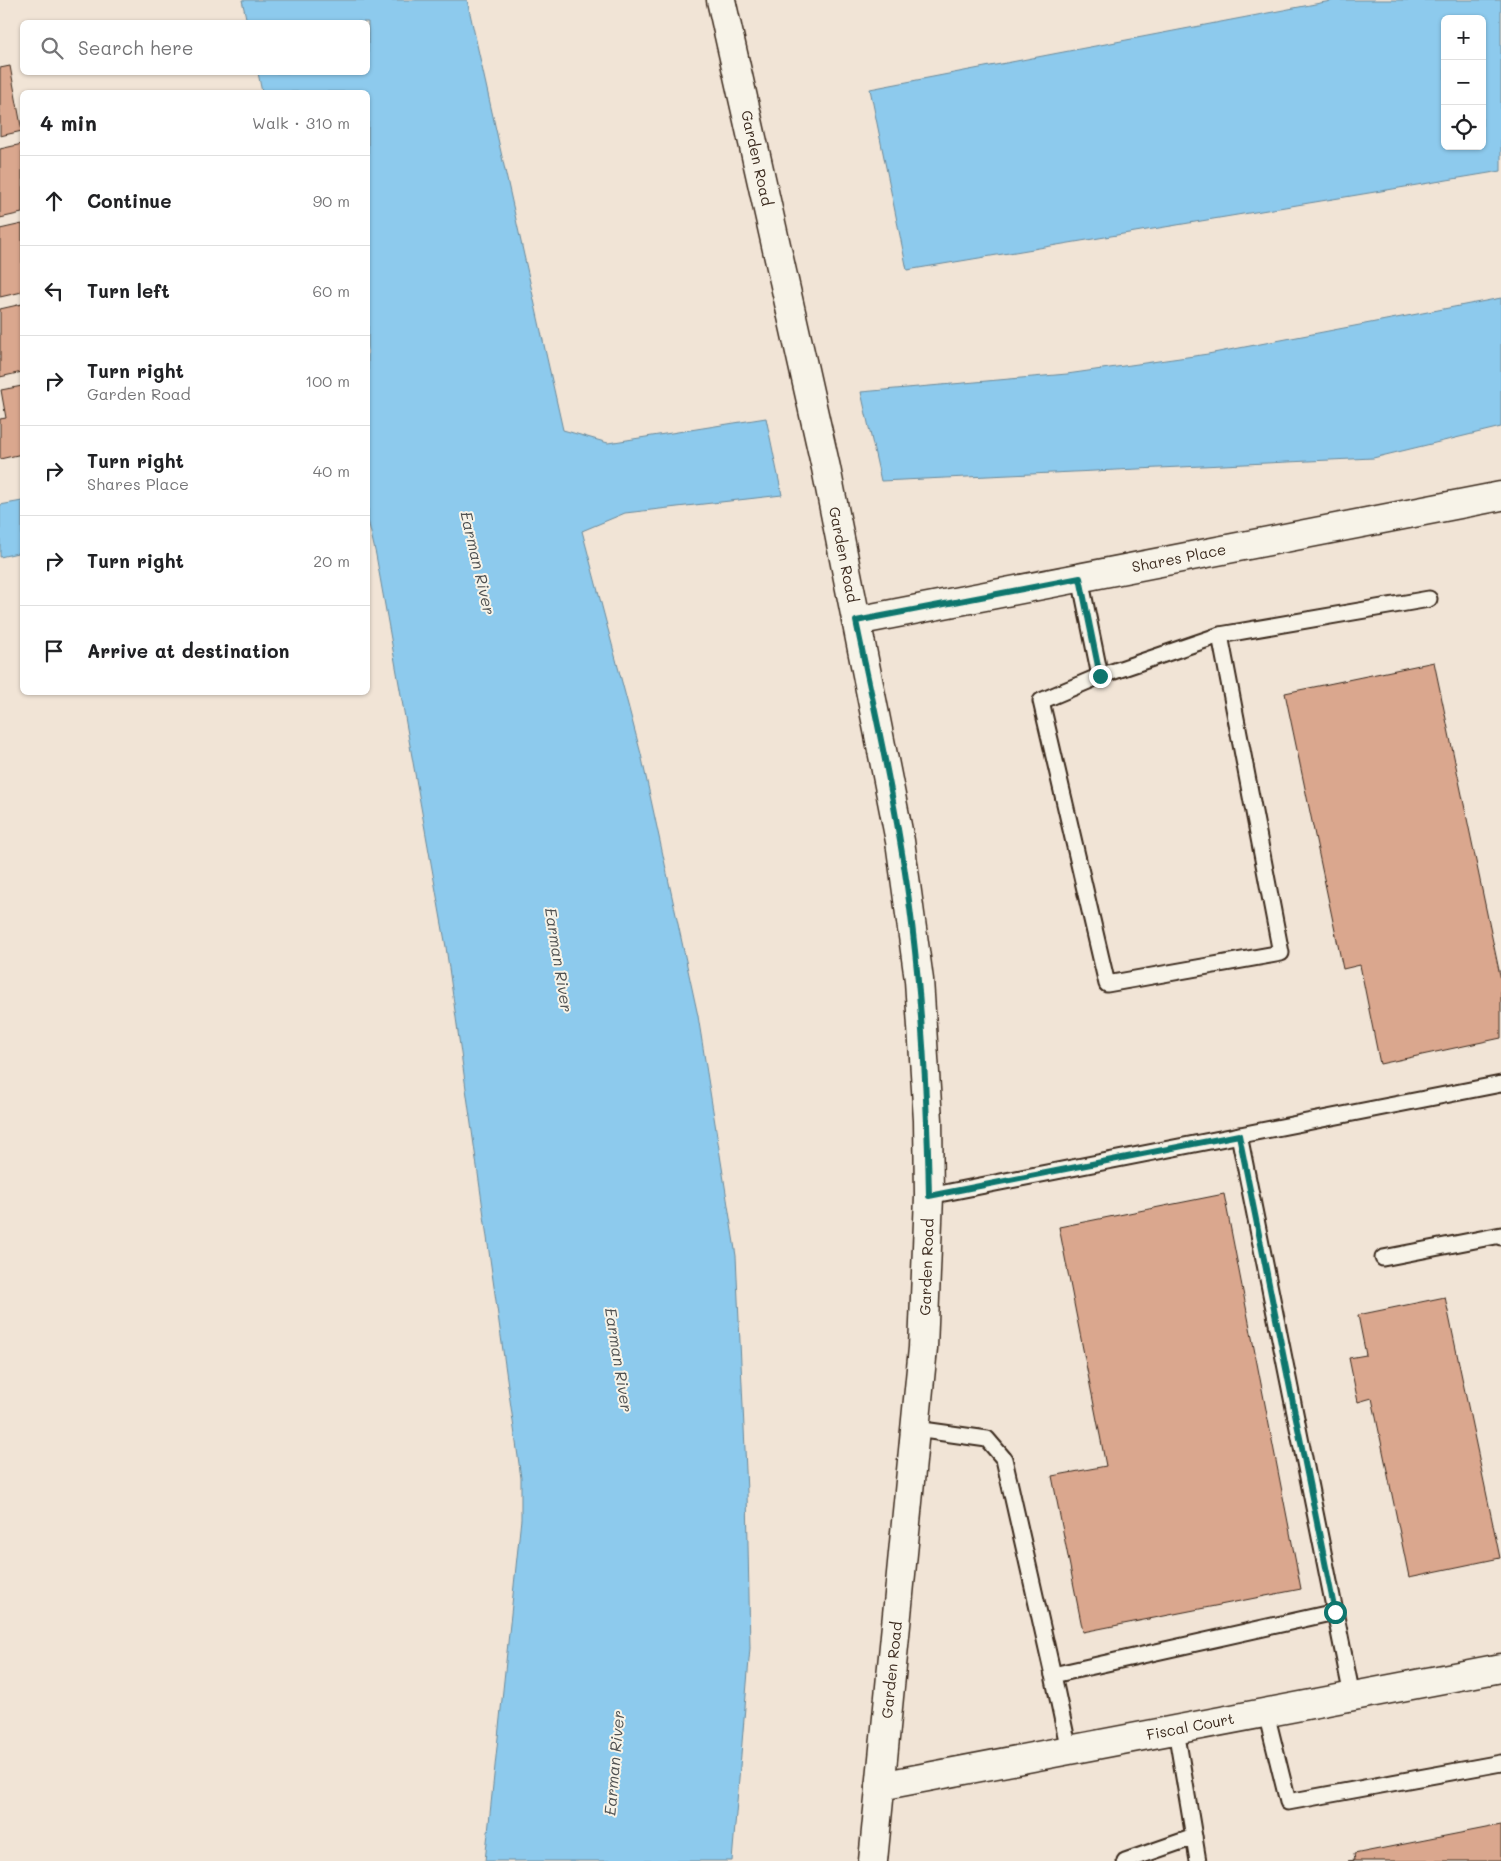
<!DOCTYPE html>
<html lang="en">
<head>
<meta charset="utf-8">
<style>
	:root { --surface:#fff; --page:#f6f6f6; --text:#202124; --muted:#757577; --line:#e0e0e0 }
	body { margin:0; font-family:Mali,sans-serif; background:var(--page); color:var(--text) }
	.controls { position:absolute; right:15px; top:15px; display:grid; overflow:hidden; border-radius:8px; box-shadow:0 1px 4px #0004 }
	.controls button { width:45px; height:45px; display:grid; place-items:center; padding:0; border:0; border-bottom:1px solid var(--line); background:var(--surface); color:var(--text); font:25px sans-serif }
	.stop { position:absolute; width:15px; height:15px; margin:-11px; border:4px solid #0f766e; border-radius:50%; background:#fff }
	.stop.end { background:#0f766e; border-color:#fff; box-shadow:0 1px 5px #0008 }
	.list { margin:0; padding:0; list-style:none }
	h2 { display:flex; justify-content:space-between; align-items:center; height:65px; margin:0; padding:0 20px; font-size:21px }
	h2 small { font-size:16px; font-weight:400; color:var(--muted) }
	.list li { display:grid; grid-template-columns:32px 1fr auto; gap:15px; align-items:center; box-sizing:border-box; height:90px; padding:0 20px; border-top:1px solid var(--line) }
	.list b { display:block; font-size:19px; white-space:nowrap }
	.list p { margin:0; font-size:16px; white-space:nowrap; color:var(--muted) }
	.list em { font-size:16px; font-style:normal; color:var(--muted) }
	.icon { flex:none; width:28px; height:28px; fill:none; stroke:currentColor; stroke-width:2; stroke-linecap:round; stroke-linejoin:round }
	.map { position:relative; flex:none; width:1501px; height:1861px; overflow:hidden }
	.search { position:absolute; background:var(--surface); box-shadow:0 1px 4px #0004; left:20px; top:20px; width:350px; height:55px; display:flex; align-items:center; gap:12px; box-sizing:border-box; padding:0 18px; border-radius:8px; color:var(--muted); font-size:19px }
	.panel { position:absolute; background:var(--surface); box-shadow:0 1px 4px #0004; left:20px; top:90px; width:350px; height:605px; border-radius:8px }
	.map>svg:first-child { display:block }
</style>
</head>
<body>
<div class="map">
<svg width="1501" height="1861" viewBox="0 0 1501 1861">
	<rect width="100%" height="100%" fill="#f1e4d6"/>
	<filter id="ink" filterUnits="userSpaceOnUse"><feTurbulence type="fractalNoise" baseFrequency=".02" numOctaves="2"/><feDisplacementMap in="SourceGraphic" scale="10" xChannelSelector="R" yChannelSelector="G"/><feConvolveMatrix kernelMatrix="1 2 1 2 8 2 1 2 1" color-interpolation-filters="sRGB"/></filter>
	<g filter="url(#ink)">
		<g fill="#8dcaed" stroke="#6c8a9a" fill-rule="evenodd">
			<path d="M 242,0 L 467,0 L 563,430 L 608,443 L 766,418 L 782,495 L 625,513 L 582,531 L 641,754 L 698,1016 L 736,1256 L 747,1492 L 750,1648 L 732,1861 L 485,1861 L 521,1519 L 521,1478 L 446,947 L 376,555 L 368,520 L 368,92 L 262,92 L 258,73 L 368,72 L 368,22 L 247,22 Z"/>
			<path d="M 1336,0 L 1501,0 L 1501,171 L 907,270 L 870,89 ZM 1445,19 L 1482,19 L 1482,146 L 1445,146 Z"/>
			<path d="M 1501,298 L 1501,427 L 1373,458 L 881,481 L 861,392 L 1067,374 L 1208,354 Z"/>
			<path d="M 22,501 L 22,552 L 0,557 L 0,505 Z"/>
		</g>
		<g fill="#daa78e" stroke="#3b2a1e">
			<path d="M 10,66 L 22,131 L 0,136 L 0,68 Z"/>
			<path d="M 22,144 L 22,213 L 0,218 L 0,149 Z"/>
			<path d="M 22,224 L 22,292 L 0,297 L 0,229 Z"/>
			<path d="M 22,304 L 22,372 L 0,377 L 0,309 Z"/>
			<path d="M 22,386 L 22,454 L 0,459 L 0,419 L 6,418 L 1,390 Z"/>
			<path d="M 1434,662 L 1501,980 L 1501,1038 L 1380,1064 L 1360,965 L 1343,969 L 1285,693 Z"/>
			<path d="M 1224,1194 L 1301,1589 L 1083,1632 L 1052,1476 L 1106,1466 L 1059,1227 Z"/>
			<path d="M 1445,1297 L 1500,1558 L 1409,1577 L 1372,1398 L 1358,1402 L 1349,1358 L 1366,1355 L 1358,1315 Z"/>
			<path d="M 1501,1825 L 1501,1861 L 1348,1861 L 1355,1860 L 1354,1854 Z"/>
		</g>
		<g fill="none" stroke-linecap="round" stroke-linejoin="round">
			<g stroke="#3b2a1e" stroke-width="19">
				<g id="service">
					<path d="M 1080,578 L 1100,676 L 1041,701 L 1107,984 L 1281,953 L 1220,635 L 1429,599"/>
					<path d="M 1100,676 L 1220,635"/>
					<path d="M 1239,1135 L 1352,1696"/>
					<path d="M 929,1196 L 1501,1084"/>
					<path d="M 1383,1258 L 1501,1235 L 1501,1237"/>
					<path d="M 916,1429 L 987,1439 L 1004,1459 L 1053,1675"/>
					<path d="M 1266,1713 L 1288,1802 L 1501,1763"/>
					<path d="M 1176,1730 L 1198,1861"/>
					<path d="M 1069,1750 L 1053,1675 L 1335,1612"/>
					<path d="M 1125,1861 L 1194,1837"/>
				</g>
			</g>
			<g stroke="#3b2a1e" stroke-width="31">
				<g id="minor">
					<path id="s1" d="M 856,621 L 1501,496"/>
					<path id="s2" d="M 880,1786 L 1501,1668"/>
				</g>
			</g>
			<g stroke="#3b2a1e" stroke-width="31">
				<g id="tertiary">
					<path id="s3" d="M 721,0 L 826,468 L 900,841 L 919,980 L 928,1120 L 929,1196 L 923,1348 L 873,1861"/>
				</g>
			</g>
			<use href="#service" stroke="#f7f3e8" stroke-width="15"/>
			<use href="#minor" stroke="#f7f3e8" stroke-width="28"/>
			<use href="#tertiary" stroke="#f7f3e8" stroke-width="28"/>
		</g>
	</g>
	<g fill="none" stroke-linecap="round" stroke-linejoin="round" filter="url(#ink)">
		<path stroke="#0f766e" stroke-width="6" d="M 1100,676 L 1080,578 L 856,621 C 871,694 888,767 900,841 C 920,958 927,1077 929,1196 L 1239,1135 L 1335,1612"/>
	</g>
	<g text-anchor="middle" stroke-width="4" stroke-linejoin="round" paint-order="stroke">
		<g font-size="15" fill="#3b2a1e" stroke="#f7f3e8">
			<text dy="5" stroke="none"><textPath href="#s3" startOffset="162">Garden Road</textPath></text>
			<text dy="5" stroke="none"><textPath href="#s3" startOffset="568">Garden Road</textPath></text>
			<text dy="5" stroke="none"><textPath href="#s1" startOffset="329">Shares Place</textPath></text>
			<text transform="translate(927 1267) rotate(-88)" y="5">Garden Road</text>
			<text transform="translate(892 1670) rotate(-84)" y="5">Garden Road</text>
			<text dy="5" stroke="none"><textPath href="#s2" startOffset="316">Fiscal Court</textPath></text>
		</g>
		<g font-size="16" font-style="italic" fill="#505252" stroke="#f7f3e8">
			<text transform="translate(478 563) rotate(77)" y="6">Earman River</text>
			<text transform="translate(559 960) rotate(81)" y="6">Earman River</text>
			<text transform="translate(619 1360) rotate(81)" y="6">Earman River</text>
			<text transform="translate(614 1763) rotate(-85)" y="6">Earman River</text>
		</g>
	</g>
</svg>
<div class="controls">
<button>+</button>
<button>−</button>
<button><svg class="icon" aria-label="locate" viewBox="0 0 24 24"><circle cx="12" cy="12" r="6"/><path d="M12 2v4M12 18v4M2 12h4M18 12h4"/></svg></button>
</div>
<div class="stop" style="left:1335px;top:1612px"></div>
<div class="stop end" style="left:1100px;top:676px"></div>
<div class="search"><svg class="icon" aria-label="search" viewBox="0 0 24 24"><circle cx="10" cy="10" r="6"/><path d="M15 15l6 6"/></svg>Search here</div>
<section class="panel">
<h2>4 min<small>Walk · 310 m</small></h2>
<ul class="list">
<li><svg class="icon" aria-label="ahead" viewBox="0 0 24 24"><path d="M12 20V5M6 11l6-6 6 6"/></svg><div><b>Continue</b></div><em>90 m</em></li>
<li><svg class="icon" aria-label="left" viewBox="0 0 24 24"><path d="M17 20v-9H6M10 6l-5 5 5 5"/></svg><div><b>Turn left</b></div><em>60 m</em></li>
<li><svg class="icon" aria-label="right" viewBox="0 0 24 24"><path d="M7 20v-9h11M14 6l5 5-5 5"/></svg><div><b>Turn right</b><p>Garden Road</p></div><em>100 m</em></li>
<li><svg class="icon" aria-label="right" viewBox="0 0 24 24"><path d="M7 20v-9h11M14 6l5 5-5 5"/></svg><div><b>Turn right</b><p>Shares Place</p></div><em>40 m</em></li>
<li><svg class="icon" aria-label="right" viewBox="0 0 24 24"><path d="M7 20v-9h11M14 6l5 5-5 5"/></svg><div><b>Turn right</b></div><em>20 m</em></li>
<li><svg class="icon" aria-label="arrive" viewBox="0 0 24 24"><path d="M6 21V4h12l-3 4 3 4H6"/></svg><div><b>Arrive at destination</b></div></li>
</ul>
</section>
</div>
</body>
</html>
